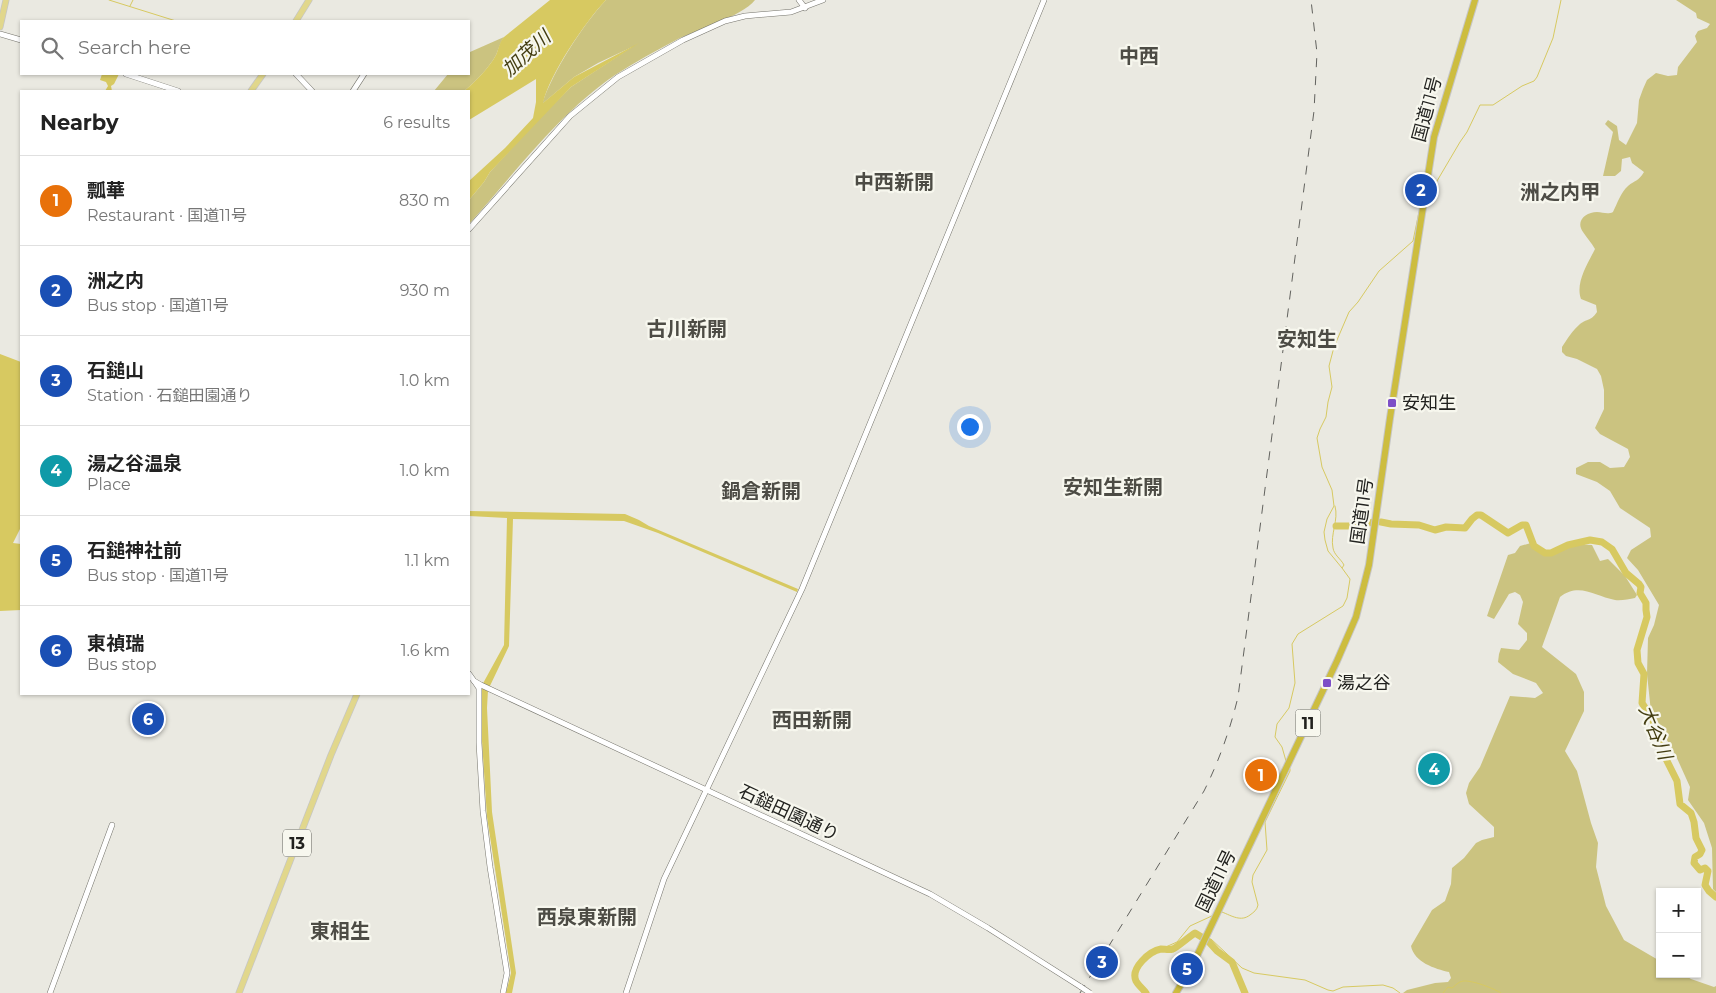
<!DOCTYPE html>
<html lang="en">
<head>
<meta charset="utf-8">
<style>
	:root { --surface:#fff; --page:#f6f6f6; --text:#222; --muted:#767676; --line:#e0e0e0; --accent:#7d4fc7 }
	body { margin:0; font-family:Montserrat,"Noto Sans JP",sans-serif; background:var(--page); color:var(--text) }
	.controls { position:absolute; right:15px; bottom:15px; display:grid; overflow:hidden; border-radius:0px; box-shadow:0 1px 4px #0004 }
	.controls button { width:45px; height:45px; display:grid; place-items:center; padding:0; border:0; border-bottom:1px solid var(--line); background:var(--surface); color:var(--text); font:25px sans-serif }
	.you { position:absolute; left:969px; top:426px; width:18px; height:18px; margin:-12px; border:4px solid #fff; border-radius:50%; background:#1a73e8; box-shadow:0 0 0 8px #1a73e833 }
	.badge { display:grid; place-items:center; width:32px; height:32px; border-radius:50%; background:var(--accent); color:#fff; font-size:16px; font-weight:700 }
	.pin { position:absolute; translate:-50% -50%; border:2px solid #fff; box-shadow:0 1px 5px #0006 }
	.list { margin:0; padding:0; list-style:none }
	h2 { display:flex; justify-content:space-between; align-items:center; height:65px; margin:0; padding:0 20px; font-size:21px }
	h2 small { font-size:16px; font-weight:400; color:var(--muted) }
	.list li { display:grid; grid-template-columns:32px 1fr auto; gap:15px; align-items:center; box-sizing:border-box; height:90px; padding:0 20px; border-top:1px solid var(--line) }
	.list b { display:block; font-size:19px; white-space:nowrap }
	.list p { margin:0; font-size:16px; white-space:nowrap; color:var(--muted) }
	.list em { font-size:16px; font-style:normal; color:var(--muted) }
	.icon { flex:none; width:28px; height:28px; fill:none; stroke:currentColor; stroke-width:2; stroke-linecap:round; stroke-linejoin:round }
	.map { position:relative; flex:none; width:1716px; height:993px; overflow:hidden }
	.search { position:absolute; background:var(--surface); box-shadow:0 1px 4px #0004; left:20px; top:20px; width:450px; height:55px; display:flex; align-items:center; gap:12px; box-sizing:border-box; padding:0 18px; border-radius:0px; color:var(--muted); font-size:19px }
	.panel { position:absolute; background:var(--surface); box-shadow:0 1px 4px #0004; left:20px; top:90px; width:450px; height:605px; border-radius:0px }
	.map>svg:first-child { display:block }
</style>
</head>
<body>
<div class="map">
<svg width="1716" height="993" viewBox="0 0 1716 993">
	<rect width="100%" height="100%" fill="#eae9e1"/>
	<g fill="#cbc380">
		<path d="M 606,0 L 755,0 C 741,17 699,29 678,39 C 657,50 635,62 615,75 C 558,114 515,173 469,224 L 469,200 L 484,182 L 490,172 L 535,123 L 571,87 L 632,47 L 598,63 L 574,77 L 542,104 C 553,71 582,26 606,0 Z"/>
		<path d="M 1676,0 L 1716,0 L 1716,892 L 1713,889 L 1712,848 L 1704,823 L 1688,800 L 1690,787 L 1676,756 L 1651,712 L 1647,674 L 1648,638 L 1654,625 L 1659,605 L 1638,570 L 1627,558 L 1631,550 L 1651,537 L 1650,528 L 1620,508 L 1610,491 L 1597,482 L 1576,474 L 1576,468 L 1588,462 L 1600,462 L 1610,468 L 1624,467 L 1630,457 L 1628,449 L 1600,434 L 1595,428 L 1604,409 L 1604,390 L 1601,376 L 1597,369 L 1577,359 L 1566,356 L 1562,352 L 1562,347 C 1567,339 1573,330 1580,324 C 1588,318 1590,322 1597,312 L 1596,305 L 1581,299 C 1575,283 1588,263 1595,249 C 1591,242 1587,238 1583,232 C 1575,221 1586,212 1597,212 C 1603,212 1607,215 1613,212 C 1617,204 1621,192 1628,186 C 1635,180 1638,182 1644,172 L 1632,163 L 1630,157 L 1622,159 L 1621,171 L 1615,176 L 1603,176 L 1613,132 L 1605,124 L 1608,120 L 1617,126 L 1619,140 L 1626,145 L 1637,123 L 1639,100 L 1643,89 L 1647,80 L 1656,73 L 1668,76 L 1677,75 L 1678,67 L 1697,42 L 1695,36 L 1698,31 L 1707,28 L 1710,24 L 1697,18 L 1696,13 Z"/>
		<path d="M 504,37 C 500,43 499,48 496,55 C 489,68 475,82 464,91 L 434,91 L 448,74 L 469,74 L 470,52 Z"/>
		<path d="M 1531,543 C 1545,562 1550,554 1568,547 C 1576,544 1584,545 1592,545 L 1600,561 L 1608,559 L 1625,576 L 1637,595 L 1635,598 C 1629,599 1621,601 1615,600 C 1595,596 1579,582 1560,597 L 1542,647 L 1576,674 L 1584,692 L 1584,711 L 1565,751 L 1577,771 L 1591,823 L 1598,843 L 1596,867 L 1606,906 L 1624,940 L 1660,961 L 1660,974 L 1683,974 L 1691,979 L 1714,987 L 1716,986 L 1716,993 L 1403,993 L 1407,990 L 1435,983 L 1448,982 L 1451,978 L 1449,972 C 1435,969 1414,962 1411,946 L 1432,910 L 1445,901 L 1451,884 L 1452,868 L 1464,858 L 1476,843 L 1482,840 L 1494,837 L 1494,827 L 1469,804 L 1466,793 L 1469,783 L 1480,767 L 1510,696 L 1535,698 L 1543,693 L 1536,683 L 1513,674 L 1498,662 L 1499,654 L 1501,648 L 1519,650 L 1527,640 L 1527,633 L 1518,624 L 1523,602 L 1520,595 L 1515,592 L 1509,594 L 1494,619 L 1487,616 L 1508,555 L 1515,553 L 1520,546 Z"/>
	</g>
	<g fill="#d7c961">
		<path d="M 550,0 L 606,0 C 585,22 549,75 543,103 L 574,77 L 639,43 L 571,87 L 490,172 L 484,182 L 469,200 L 469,181 L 505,148 L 533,118 L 536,102 L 536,79 L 469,120 L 469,91 L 464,91 C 475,82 489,68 496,55 C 499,48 499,43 504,37 Z"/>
		<path d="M 102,74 L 119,74 L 114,84 L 111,86 L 112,91 L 105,91 L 108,86 L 106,82 L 100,80 Z"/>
		<path d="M 0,354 L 21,362 L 21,527 L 13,543 L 21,544 L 21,610 L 0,611 Z"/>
		<path d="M 469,511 L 625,514 L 639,520 L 649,526 L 798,589 L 797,592 L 658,533 L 624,521 L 513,519 L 509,646 L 488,690 L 487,708 L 492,812 L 516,973 L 512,993 L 506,993 L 511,973 L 487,817 L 482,741 L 481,687 L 504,645 L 507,518 L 469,516 Z"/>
	</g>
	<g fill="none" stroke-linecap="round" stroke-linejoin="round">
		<g stroke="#d7c961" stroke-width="1">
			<path d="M 109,0 L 176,21"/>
			<path d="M 130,6 L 133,0"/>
			<path d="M 1427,198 L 1460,142 L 1467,132 L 1480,105 L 1493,105 L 1522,86 L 1534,81 L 1537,77 L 1553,38 L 1561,0"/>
			<path d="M 1342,568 L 1328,551 L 1325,540 L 1324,532 L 1327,519 L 1334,506 L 1332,490 L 1322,467 L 1317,438 L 1320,429 L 1326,417 L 1328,402 L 1332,387 L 1329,366 L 1334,347 L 1349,312 L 1358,302 L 1379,271 L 1413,241 L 1419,212"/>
			<path d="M 1286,761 L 1282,747 L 1275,737 L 1277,724 L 1289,708 L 1295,683 L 1292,644 L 1298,634 L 1343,606 L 1347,598 L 1350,579 L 1342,568 L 1344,565 C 1341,559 1334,555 1333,548 C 1330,534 1339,520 1335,506"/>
			<path d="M 1220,913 L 1222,912 C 1232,916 1241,922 1250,915 C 1254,912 1257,910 1258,905 L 1252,882 L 1253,875 L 1267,850 L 1265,822 L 1290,771 L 1290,769"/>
			<path d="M 1208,941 L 1211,939 L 1242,968 L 1254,973 L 1305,980 L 1328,990 L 1333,991 L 1343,987 L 1383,985 L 1393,988 L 1400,993"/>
			<path d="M 1161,949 L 1177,942 L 1190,926 L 1214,915"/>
			<path d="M 1443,993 L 1448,987 L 1452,988 C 1456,985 1458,982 1463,981 C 1472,980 1493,988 1501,993"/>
		</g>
		<g stroke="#d7c961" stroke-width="7">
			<path d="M 1381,522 L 1391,524 L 1419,525 L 1435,530 L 1446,527 L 1465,528 L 1472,519 L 1477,515 L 1481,515 L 1508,533 L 1522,525 L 1526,525 L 1534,546 L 1545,553 L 1551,553 L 1568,545 L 1590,540 L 1602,542 L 1612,549 L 1626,573 L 1639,584 L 1641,587 L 1640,593 L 1646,603 L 1646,610 L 1647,617 L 1637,650 L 1638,663 L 1644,674 L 1642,703 L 1653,720 L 1656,737 L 1664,747 L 1665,757 L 1677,781 L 1680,804 L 1691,813 L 1694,822 L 1696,838 L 1702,850 L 1700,854 L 1695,857 L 1694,863 L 1700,870 L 1705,868 L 1708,871 L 1705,885 L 1709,891 L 1716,897"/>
			<path d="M 1336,526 L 1352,526 L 1374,522"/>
			<path d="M 1146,993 C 1143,989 1138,985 1136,981 C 1130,968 1150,951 1161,949 C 1165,949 1169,950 1173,949 C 1176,948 1190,936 1195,933 L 1208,941 L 1217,951 L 1232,962 L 1245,993"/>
		</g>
		<g stroke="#75746c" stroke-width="6">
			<g id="secondary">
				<path d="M 799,0 L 805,8"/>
				<path d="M 0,34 L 21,40"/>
				<path d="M 126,74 L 178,91"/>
				<path d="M 296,74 L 312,91"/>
				<path d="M 353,91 L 364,74"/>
				<path d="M 469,229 L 570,116 L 618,77 L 683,40 L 725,21 L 745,16 L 791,12 L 823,0"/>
				<path d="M 469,674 L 474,681 L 481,685 L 930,894 L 988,928 L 1081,987"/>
				<path d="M 475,682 L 479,688 L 479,743 L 483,811 L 490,867 L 507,973 L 503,993"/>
				<path d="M 50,993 L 112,825"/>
				<path d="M 626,993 L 664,879 L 802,589 L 1044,0"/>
			</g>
		</g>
		<g stroke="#c6c6c5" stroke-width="7">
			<g id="primary">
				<path d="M 296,21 L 309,0"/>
				<path d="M 0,27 L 6,0"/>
				<path d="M 251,91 L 263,74"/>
				<path d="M 239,993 L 331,755 L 357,694"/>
			</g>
		</g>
		<g stroke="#c6c6c5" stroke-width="8">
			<path id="highway" d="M 1176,993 L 1194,962 L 1337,661 L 1356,617 L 1369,565 L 1390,418 L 1434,137 L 1475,0"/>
		</g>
		<use href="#secondary" stroke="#fff" stroke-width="5"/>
		<use href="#primary" stroke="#e1d78c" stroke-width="5.5"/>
		<use href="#highway" stroke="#cdbd3f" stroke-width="6"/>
		<path stroke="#62625e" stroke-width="1" stroke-dasharray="9 9" stroke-linecap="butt" d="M 1080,993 L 1204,791 C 1219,761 1230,730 1238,697 L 1314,111 L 1317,53 L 1311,0"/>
		<g stroke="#75746c" stroke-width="6" stroke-linecap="butt">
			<path id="secondary-bridge" d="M 1081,987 L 1090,993"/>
		</g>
		<use href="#secondary-bridge" stroke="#fff" stroke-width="5"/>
	</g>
	<g fill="#7d4fc7" stroke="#f7f7ee" stroke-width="2">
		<rect x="1387" y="398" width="10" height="10" rx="2.5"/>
		<rect x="1322" y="678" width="10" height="10" rx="2.5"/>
	</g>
	<g text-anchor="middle" stroke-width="4.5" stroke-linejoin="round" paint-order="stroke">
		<g fill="#f7f7ee" stroke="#62625d" stroke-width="1">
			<rect x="1295.5" y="709.5" width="25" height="27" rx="4"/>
			<rect x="283" y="829.5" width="28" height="27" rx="4"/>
		</g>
		<g font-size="16" font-weight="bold" fill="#22221f">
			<text x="1308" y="729">11</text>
			<text x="297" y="849">13</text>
		</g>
		<g font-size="18" fill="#22221f" stroke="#f7f7ee">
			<text transform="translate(1427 109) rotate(-75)" y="6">国道11号</text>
			<text transform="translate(1362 511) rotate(-82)" y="6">国道11号</text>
			<text transform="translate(789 813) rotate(25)" y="6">石鎚田園通り</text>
			<text transform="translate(1216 881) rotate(-64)" y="6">国道11号</text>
		</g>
		<g font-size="18" fill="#22221f" stroke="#f7f7ee" text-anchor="start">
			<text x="1402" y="409">安知生</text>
			<text x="1337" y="689">湯之谷</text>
		</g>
		<g font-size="19" font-style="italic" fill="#433d11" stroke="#f7f7ee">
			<text transform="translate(526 53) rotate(-42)" y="7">加茂川</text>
			<text transform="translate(1656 732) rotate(68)" y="7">大谷川</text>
		</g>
		<g font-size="20" font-weight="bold" fill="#4d4c45" stroke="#f7f7ee">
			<text x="1139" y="63">中西</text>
			<text x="894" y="189">中西新開</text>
			<text x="1560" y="199">洲之内甲</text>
			<text x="687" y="336">古川新開</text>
			<text x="1307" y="346">安知生</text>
			<text x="1113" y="494">安知生新開</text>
			<text x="761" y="498">鍋倉新開</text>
			<text x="812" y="727">西田新開</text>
			<text x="587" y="924">西泉東新開</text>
			<text x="340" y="938">東相生</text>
		</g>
	</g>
</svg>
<div class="controls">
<button>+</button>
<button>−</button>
</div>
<div class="you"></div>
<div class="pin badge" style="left:1261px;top:775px;background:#e8710a">1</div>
<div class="pin badge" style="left:1421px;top:190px;background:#1a4fb4">2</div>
<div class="pin badge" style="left:1102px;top:962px;background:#1a4fb4">3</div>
<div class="pin badge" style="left:1434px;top:769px;background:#0f9aa8">4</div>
<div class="pin badge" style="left:1187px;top:969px;background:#1a4fb4">5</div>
<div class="pin badge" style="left:148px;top:719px;background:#1a4fb4">6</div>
<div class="search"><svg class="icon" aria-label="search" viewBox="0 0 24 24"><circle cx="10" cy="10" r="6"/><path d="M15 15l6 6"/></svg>Search here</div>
<section class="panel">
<h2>Nearby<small>6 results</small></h2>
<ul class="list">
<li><span class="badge" style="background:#e8710a">1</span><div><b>瓢華</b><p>Restaurant · 国道11号</p></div><em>830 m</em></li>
<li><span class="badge" style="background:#1a4fb4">2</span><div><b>洲之内</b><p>Bus stop · 国道11号</p></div><em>930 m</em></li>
<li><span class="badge" style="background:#1a4fb4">3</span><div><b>石鎚山</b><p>Station · 石鎚田園通り</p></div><em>1.0 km</em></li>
<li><span class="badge" style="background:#0f9aa8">4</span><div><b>湯之谷温泉</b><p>Place</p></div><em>1.0 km</em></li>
<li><span class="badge" style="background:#1a4fb4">5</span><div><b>石鎚神社前</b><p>Bus stop · 国道11号</p></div><em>1.1 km</em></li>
<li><span class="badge" style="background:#1a4fb4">6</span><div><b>東禎瑞</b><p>Bus stop</p></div><em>1.6 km</em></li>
</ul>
</section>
</div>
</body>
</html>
